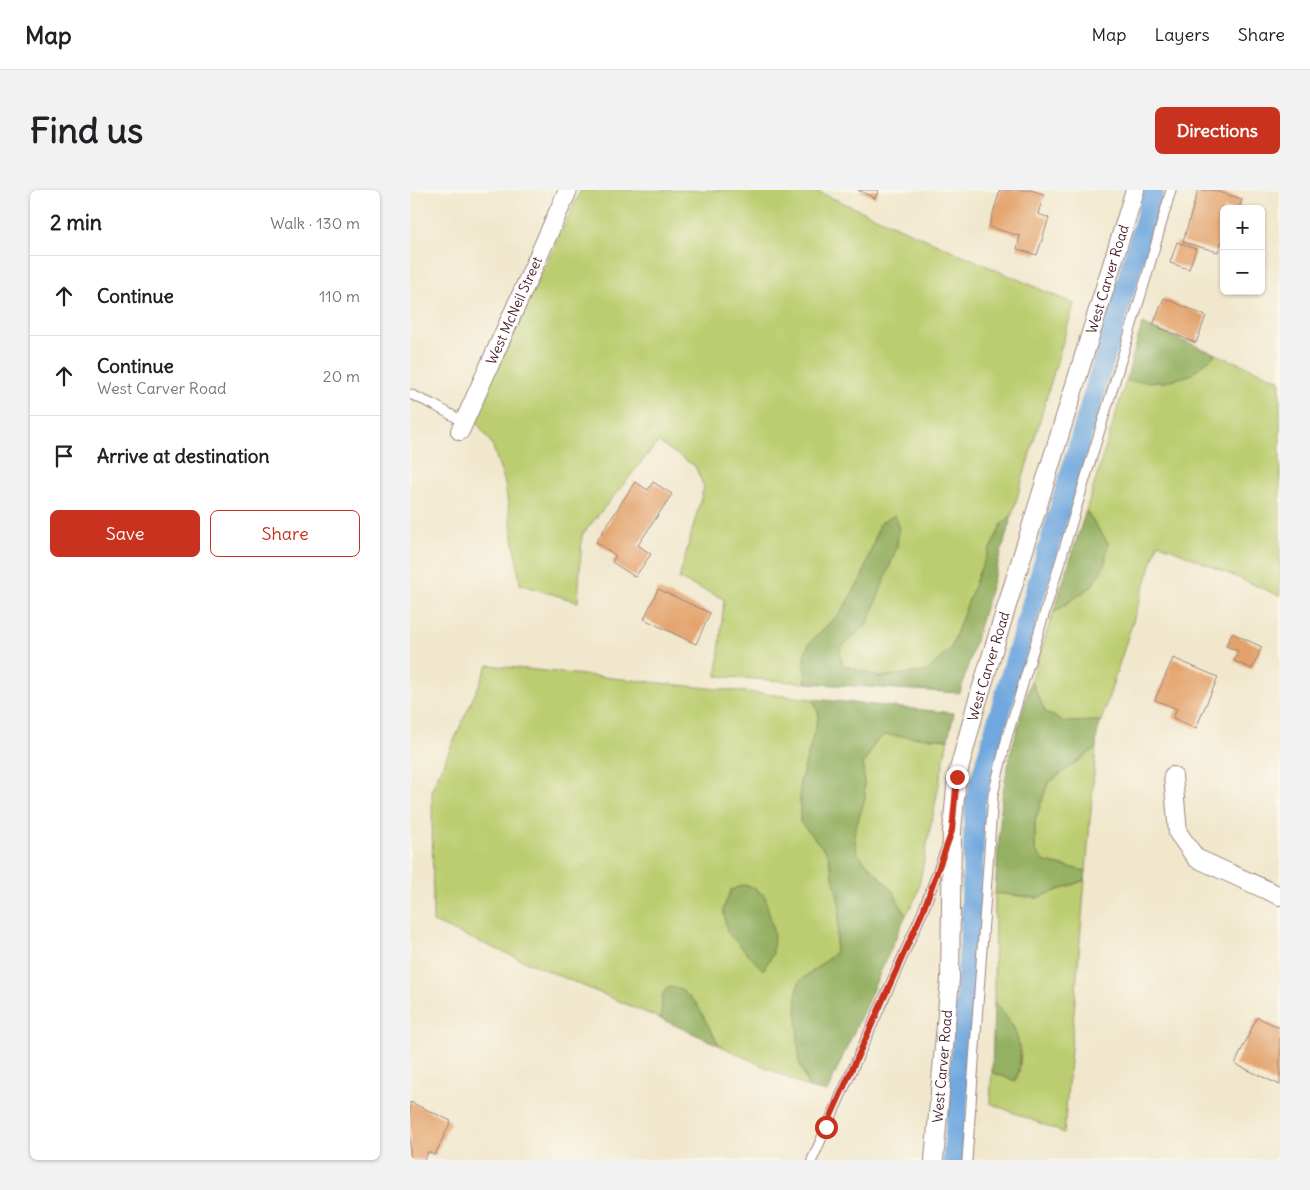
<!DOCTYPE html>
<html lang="en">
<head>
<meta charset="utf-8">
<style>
	:root { --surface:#fff; --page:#f2f2f2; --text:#202124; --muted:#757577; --line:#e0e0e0; --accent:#c8321e }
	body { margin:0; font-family:Delius,sans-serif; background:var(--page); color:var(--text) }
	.controls { position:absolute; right:15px; top:15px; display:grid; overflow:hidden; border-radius:8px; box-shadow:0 1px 4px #0004 }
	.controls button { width:45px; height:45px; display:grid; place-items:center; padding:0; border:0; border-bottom:1px solid var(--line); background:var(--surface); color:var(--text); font:25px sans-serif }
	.stop { position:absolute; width:15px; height:15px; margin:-11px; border:4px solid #c8321e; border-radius:50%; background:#fff }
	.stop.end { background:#c8321e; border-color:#fff; box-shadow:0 1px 5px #0008 }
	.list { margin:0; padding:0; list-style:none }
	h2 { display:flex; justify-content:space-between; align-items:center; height:65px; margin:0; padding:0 20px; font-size:21px }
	h2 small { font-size:16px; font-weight:400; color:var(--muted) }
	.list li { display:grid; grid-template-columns:32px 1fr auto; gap:15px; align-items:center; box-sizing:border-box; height:80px; padding:0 20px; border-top:1px solid var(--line) }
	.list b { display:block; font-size:19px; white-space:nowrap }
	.list p { margin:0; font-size:16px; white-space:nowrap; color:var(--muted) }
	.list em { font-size:16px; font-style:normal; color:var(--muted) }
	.actions { display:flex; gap:10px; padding:15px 20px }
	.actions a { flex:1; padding:11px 0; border:1px solid var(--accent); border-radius:8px; text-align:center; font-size:18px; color:var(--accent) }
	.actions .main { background:var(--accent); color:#fff }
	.icon { flex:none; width:28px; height:28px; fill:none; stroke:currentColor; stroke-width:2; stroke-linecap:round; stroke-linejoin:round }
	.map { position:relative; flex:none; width:870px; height:970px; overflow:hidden; border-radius:8px }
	header { display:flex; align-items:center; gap:30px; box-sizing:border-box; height:70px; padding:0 25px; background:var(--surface); border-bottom:1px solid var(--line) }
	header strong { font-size:24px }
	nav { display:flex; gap:28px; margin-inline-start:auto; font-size:18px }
	.intro { display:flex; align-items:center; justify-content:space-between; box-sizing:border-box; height:120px; padding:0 30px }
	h1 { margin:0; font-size:35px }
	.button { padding:12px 22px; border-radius:8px; background:var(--accent); color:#fff; font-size:18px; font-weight:700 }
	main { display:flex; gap:30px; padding:0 30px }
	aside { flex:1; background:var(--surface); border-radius:8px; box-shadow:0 1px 4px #0004 }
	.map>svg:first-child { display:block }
</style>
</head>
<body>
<header>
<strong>Map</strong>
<nav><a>Map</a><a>Layers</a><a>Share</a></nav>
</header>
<div class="intro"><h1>Find us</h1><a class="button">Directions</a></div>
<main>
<aside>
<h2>2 min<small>Walk · 130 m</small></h2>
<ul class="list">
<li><svg class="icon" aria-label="ahead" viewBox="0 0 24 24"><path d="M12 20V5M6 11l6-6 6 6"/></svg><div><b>Continue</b></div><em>110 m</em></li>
<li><svg class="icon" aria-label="ahead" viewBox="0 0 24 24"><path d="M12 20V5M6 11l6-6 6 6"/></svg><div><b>Continue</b><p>West Carver Road</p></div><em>20 m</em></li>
<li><svg class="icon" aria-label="arrive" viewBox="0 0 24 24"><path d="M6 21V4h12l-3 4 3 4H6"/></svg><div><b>Arrive at destination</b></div></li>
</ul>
<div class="actions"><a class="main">Save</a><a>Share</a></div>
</aside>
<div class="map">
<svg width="870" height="970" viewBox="0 0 870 970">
	<rect width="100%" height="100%" fill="#fbf7ec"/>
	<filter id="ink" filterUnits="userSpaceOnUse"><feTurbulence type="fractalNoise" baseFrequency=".02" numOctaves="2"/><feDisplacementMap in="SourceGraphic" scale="10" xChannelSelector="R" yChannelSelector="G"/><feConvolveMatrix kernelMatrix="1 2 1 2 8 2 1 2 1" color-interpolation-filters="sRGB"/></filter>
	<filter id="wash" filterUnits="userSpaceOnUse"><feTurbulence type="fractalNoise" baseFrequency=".0096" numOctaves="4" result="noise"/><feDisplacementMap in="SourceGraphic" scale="20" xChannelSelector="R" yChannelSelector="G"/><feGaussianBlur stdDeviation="1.12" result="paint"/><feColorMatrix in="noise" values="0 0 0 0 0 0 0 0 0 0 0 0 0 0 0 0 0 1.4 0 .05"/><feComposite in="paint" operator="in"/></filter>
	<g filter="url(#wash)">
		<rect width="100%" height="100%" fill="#f0e7cc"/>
		<g fill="#bbcd70" stroke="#82764e">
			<path d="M 171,0 L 404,0 L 664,114 L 602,325 L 592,334 L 570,380 L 541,458 L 517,482 L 470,487 L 433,475 L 429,462 L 435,453 L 457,435 L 487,357 L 470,333 L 452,387 L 431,422 L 400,452 L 394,465 L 396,493 L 307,486 L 314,409 L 269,389 L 294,297 L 285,276 L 248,252 L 172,345 L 168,412 L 110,394 L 95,294 L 82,254 L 63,227 Z"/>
			<path d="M 806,164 L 870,190 L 870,406 L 748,353 L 691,531 L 656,532 L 636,523 L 621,491 L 643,423 L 682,396 L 698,353 L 676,321 L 716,191 L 755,192 L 780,185 Z"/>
			<path d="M 78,475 L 403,509 L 409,525 L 390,593 L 390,632 L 418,664 L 430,717 L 425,763 L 389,792 L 389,872 L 399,898 L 309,855 L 286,813 L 252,805 L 251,829 L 23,732 L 22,599 Z"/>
			<path d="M 474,545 L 538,549 L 507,705 L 496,725 L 482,700 L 447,663 L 444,643 L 455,609 L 453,575 L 465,553 Z"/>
			<path d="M 686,558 L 676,681 L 635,672 L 625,660 L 625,631 L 638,593 Z"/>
			<path d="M 675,690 L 654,943 L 580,913 L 582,882 L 605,891 L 609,882 L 611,864 L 604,838 L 584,812 L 585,703 L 627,708 Z"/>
		</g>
		<g fill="#94b062" stroke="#6f6846">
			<path d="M 732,134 L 806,164 L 780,185 L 755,192 L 716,191 Z"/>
			<path d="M 676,321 L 698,353 L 695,374 L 682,396 L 643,423 Z"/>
			<path d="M 485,325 L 489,336 L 487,357 L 457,435 L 435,453 L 429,462 L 433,475 L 470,487 L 517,481 L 541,458 L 570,380 L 592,334 L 602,325 L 550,503 L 396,493 L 394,465 L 400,452 L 431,422 L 452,387 L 470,333 Z"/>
			<path d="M 621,491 L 636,523 L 656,532 L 691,531 L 687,544 L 686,558 L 638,593 L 625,631 L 625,660 L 635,672 L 676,681 L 675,690 L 627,708 L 585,703 L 592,607 L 600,565 Z"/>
			<path d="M 403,509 L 544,523 L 538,549 L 474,545 L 465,553 L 453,575 L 455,609 L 444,644 L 447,663 L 482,700 L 496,725 L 417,902 L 399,898 L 389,872 L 386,805 L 389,792 L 425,763 L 430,717 L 418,664 L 390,632 L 390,593 L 409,525 Z"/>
			<path d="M 333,695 L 343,697 L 355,706 L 364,744 L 363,764 L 353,780 L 317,742 L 313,719 L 321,700 Z"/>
			<path d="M 257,797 L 269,798 L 286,813 L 309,855 L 251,829 L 252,805 Z"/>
			<path d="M 584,812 C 590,820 599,828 603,837 C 611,852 613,876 605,891 L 582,882 Z"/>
		</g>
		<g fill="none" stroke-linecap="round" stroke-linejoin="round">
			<path stroke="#70a7de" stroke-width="21" d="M 543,970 L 560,752 L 565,612 L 586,536 L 744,0"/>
		</g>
		<g id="blocks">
			<g fill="#e3a26b">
				<path d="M 448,0 L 469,0 L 465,8 Z"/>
				<path d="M 590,0 L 620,0 L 634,4 L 628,24 L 639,28 L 627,65 L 607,59 L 610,46 L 579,37 Z"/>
				<path d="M 788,0 L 802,0 L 832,9 L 829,19 L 814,19 L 814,43 L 808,62 L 773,52 Z"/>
				<path d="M 767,52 L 786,59 L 779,79 L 760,73 Z"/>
				<path d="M 754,108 L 796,126 L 786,153 L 743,135 Z"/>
				<path d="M 225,292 L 238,300 L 243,292 L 262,304 L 228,355 L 241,364 L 225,387 L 202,372 L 206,366 L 186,352 Z"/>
				<path d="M 248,399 L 300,423 L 286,454 L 234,429 Z"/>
				<path d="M 822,443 L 852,457 L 842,479 L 824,471 L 828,461 L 816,456 Z"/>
				<path d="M 763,468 L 808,487 L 786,538 L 763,528 L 767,519 L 745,510 Z"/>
				<path d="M 847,827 L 870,838 L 870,895 L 825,874 Z"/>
				<path d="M 0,912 L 41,931 L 25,965 L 18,962 L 14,970 L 0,970 Z"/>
			</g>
		</g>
	</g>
	<g filter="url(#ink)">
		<use href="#blocks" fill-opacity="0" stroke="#9d837c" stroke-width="1"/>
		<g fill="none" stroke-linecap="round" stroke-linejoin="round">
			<g stroke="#9d837c" stroke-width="11">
				<g id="lane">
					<path d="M 0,204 L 24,215 L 54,232"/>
					<path d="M 402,970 L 513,721 L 537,656"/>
					<path d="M 557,970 L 583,605 L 597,547 L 737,85 L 761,0"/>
				</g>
			</g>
			<g stroke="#9d837c" stroke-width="20">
				<g id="street">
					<path id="s1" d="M 50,241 L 158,0"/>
					<path d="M 763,586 L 768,643 L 786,668 L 870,706"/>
					<path id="s2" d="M 524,970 L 540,789 L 542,641 L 547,587 L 566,516 L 725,0"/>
				</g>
			</g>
			<use href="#lane" stroke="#fff" stroke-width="9"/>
			<use href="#street" stroke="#fff" stroke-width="18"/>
		</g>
	</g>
	<g fill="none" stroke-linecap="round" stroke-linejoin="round" filter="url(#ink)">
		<path stroke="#c8321e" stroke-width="6" d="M 416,937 L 513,721 L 542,641 L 547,587"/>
	</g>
	<g text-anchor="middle" stroke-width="5" stroke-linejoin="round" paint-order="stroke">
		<g font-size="14" fill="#4a1f2b" stroke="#fbf7ec">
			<text dy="5" stroke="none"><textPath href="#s2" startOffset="904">West Carver Road</textPath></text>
			<text dy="5" stroke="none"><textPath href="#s1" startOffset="132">West McNeil Street</textPath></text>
			<text dy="5" stroke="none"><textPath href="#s2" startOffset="499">West Carver Road</textPath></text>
			<text dy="5" stroke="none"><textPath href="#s2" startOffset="94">West Carver Road</textPath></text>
		</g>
	</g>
</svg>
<div class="controls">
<button>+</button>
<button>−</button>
</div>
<div class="stop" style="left:416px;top:937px"></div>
<div class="stop end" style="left:547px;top:587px"></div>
</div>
</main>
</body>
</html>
